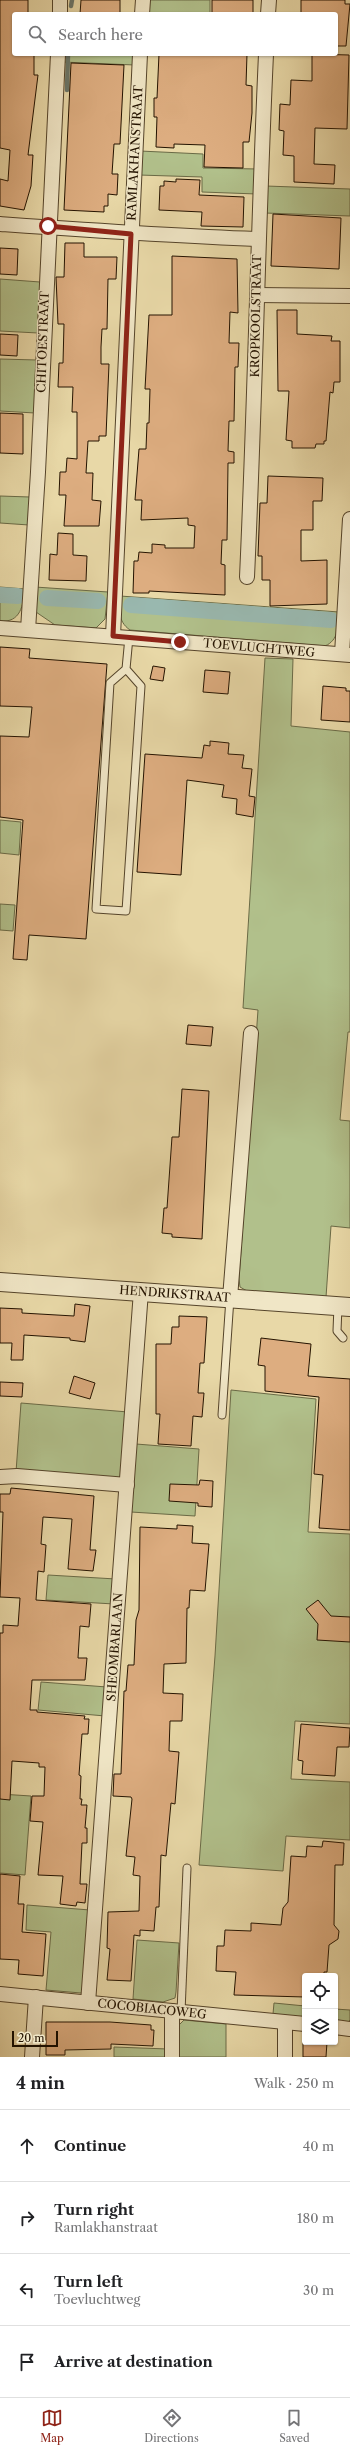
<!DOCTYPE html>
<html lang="en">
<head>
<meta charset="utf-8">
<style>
	:root { --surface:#fff; --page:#f2f2f2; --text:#202124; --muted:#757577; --line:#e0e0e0; --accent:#8f2418 }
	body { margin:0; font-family:"Libre Caslon Text",serif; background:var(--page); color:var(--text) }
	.controls { position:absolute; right:12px; bottom:12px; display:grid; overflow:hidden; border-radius:4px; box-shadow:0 1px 3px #0004 }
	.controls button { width:36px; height:36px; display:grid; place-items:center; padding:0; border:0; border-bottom:1px solid var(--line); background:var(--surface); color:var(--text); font:20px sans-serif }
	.scale { position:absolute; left:12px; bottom:10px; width:46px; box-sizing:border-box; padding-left:4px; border:2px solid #241300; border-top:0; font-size:11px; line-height:14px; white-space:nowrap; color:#241300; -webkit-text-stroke:3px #f0e6c6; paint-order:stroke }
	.stop { position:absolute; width:12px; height:12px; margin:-9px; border:3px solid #8f2418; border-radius:50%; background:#fff }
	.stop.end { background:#8f2418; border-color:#fff; box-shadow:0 1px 4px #0008 }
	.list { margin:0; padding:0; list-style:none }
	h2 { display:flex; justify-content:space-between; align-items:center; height:52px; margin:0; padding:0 16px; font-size:17px }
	h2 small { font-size:13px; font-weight:400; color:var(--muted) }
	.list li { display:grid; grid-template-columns:26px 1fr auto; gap:12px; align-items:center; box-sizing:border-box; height:72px; padding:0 16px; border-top:1px solid var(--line) }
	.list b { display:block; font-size:15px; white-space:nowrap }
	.list p { margin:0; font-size:13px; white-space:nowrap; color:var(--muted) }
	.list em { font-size:13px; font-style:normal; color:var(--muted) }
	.icon { flex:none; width:22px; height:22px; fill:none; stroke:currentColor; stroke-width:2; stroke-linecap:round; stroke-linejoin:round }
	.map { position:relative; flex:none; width:350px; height:2057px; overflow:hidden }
	.search { position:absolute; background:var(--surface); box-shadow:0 1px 3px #0004; left:12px; right:12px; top:12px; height:44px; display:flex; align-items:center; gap:10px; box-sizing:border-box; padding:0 14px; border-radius:4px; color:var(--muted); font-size:15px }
	.sheet { height:340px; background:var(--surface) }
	nav { display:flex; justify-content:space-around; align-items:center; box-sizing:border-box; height:56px; border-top:1px solid var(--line); background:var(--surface); font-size:11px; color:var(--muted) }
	nav a { display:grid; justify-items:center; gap:2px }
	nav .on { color:var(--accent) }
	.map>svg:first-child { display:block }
</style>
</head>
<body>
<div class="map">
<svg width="350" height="2057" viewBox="0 0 350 2057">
	<rect width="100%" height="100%" fill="#e8d8a7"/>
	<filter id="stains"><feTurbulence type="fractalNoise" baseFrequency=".005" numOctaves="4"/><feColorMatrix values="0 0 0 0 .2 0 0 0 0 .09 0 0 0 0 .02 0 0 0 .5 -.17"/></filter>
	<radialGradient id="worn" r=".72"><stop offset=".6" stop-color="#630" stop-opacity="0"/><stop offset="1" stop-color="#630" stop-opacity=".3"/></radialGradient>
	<g fill="#b1c08b" stroke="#6a6a46">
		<rect x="146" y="0" width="64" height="14"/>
		<path d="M 62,54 L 136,54 L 135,65 L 62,62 Z"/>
		<path d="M 140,151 L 203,154 L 203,168 L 258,169 L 257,194 L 202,192 L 202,177 L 139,175 Z"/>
		<path d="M 266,186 L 350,189 L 350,216 L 265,213 Z"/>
		<path d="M 0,279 L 40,282 L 38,333 L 0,331 Z"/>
		<path d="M 0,359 L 37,360 L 35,413 L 0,411 Z"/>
		<path d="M 0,496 L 30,497 L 29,525 L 0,523 Z"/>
		<path d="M 0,587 L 25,589 C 23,605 21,623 0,621 Z"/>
		<path d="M 35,587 L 108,592 L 105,619 L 96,628 L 55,625 L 36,612 Z"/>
		<path d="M 120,596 L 339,612 C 338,626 339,640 325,646 L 130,630 C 117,621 120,609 120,596 Z"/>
		<path d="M 265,658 L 293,659 L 291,726 L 350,732 L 350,1032 L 348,1032 L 340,1120 L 350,1121 L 350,1228 L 331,1226 L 326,1297 L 247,1291 L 240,1287 L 239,1279 L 258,1010 L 243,1008 Z"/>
		<path d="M 0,820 L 21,822 L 19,855 L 0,853 Z"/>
		<path d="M 0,904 L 15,905 L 13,931 L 0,930 Z"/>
		<path d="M 231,1390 L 316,1399 L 308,1532 L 350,1534 L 350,1724 L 295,1721 L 291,1779 L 350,1782 L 350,1840 L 286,1836 L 283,1871 L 199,1865 L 215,1656 Z"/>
		<path d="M 21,1403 L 128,1412 L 123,1476 L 118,1479 L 16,1472 Z"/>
		<path d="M 136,1444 L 199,1449 L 195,1516 L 131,1512 Z"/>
		<path d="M 48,1575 L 116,1579 L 114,1604 L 46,1600 Z"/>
		<path d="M 41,1682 L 107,1687 L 105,1716 L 38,1710 Z"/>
		<path d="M 0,1794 L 31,1796 L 25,1875 L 0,1873 Z"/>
		<path d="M 27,1905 L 90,1910 L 84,1990 L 81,1993 L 46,1990 L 51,1932 L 26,1930 Z"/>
		<path d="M 137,1940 L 179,1943 L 176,1992 L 175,1998 L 163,2002 L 133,1999 Z"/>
		<path d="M 274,2003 L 305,2006 L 305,2018 L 273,2014 Z"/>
		<path d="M 335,2009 L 350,2010 L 350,2020 L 348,2022 L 335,2021 Z"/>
		<path d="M 184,2020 L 226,2024 L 226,2057 L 176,2057 L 177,2027 Z"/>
		<path d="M 114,2047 L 168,2049 L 168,2057 L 114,2057 Z"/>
	</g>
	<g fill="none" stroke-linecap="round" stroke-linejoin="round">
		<g stroke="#6a7669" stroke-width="4.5">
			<path d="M 71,6 L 72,0"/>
			<path d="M 67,90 L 68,54"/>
		</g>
		<g stroke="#99b8af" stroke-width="16">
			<path d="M 0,595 L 18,596"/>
			<path d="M 47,598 L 98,601"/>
			<path d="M 131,605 L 331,620"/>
		</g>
	</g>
	<g fill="#ddad80" stroke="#241300">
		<path d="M 0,0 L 28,0 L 28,14 L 14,14 L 14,54 L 34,54 L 34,75 L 38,75 L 28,155 L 33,155 L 31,186 L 24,210 L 0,206 L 0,179 L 8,181 L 10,150 L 0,148 Z"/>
		<path d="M 81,0 L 120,0 L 120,14 L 80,14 Z"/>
		<rect x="212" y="0" width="41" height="14"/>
		<path d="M 301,0 L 345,0 L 345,4 L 350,4 L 346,46 L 336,46 L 336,14 L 301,14 Z"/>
		<path d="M 159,54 L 247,54 L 246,85 L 252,86 L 252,113 L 249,142 L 243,142 L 243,168 L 204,167 L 205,145 L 174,144 L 174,148 L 156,147 L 157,117 L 154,117 L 154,98 L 157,98 Z"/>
		<path d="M 312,54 L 349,55 L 347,129 L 315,128 L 314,164 L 335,165 L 334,184 L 294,182 L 294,156 L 283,155 L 284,131 L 279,130 L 280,104 L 290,105 L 291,80 L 312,81 Z"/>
		<path d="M 71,63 L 124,65 L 120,144 L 114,144 L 112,174 L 118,174 L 117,195 L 108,194 L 108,206 L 104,206 L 104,212 L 64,210 Z"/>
		<path d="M 176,179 L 200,180 L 199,195 L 244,197 L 243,227 L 201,226 L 202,212 L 159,210 L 160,186 L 164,186 L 164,181 L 176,182 Z"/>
		<path d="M 273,214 L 341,218 L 339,269 L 271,266 Z"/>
		<path d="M 65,243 L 84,243 L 84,257 L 117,257 L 116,279 L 108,279 L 107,329 L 102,329 L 101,347 L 101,364 L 109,364 L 106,436 L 99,436 L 99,441 L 88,441 L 86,473 L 93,473 L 92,500 L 101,501 L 99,526 L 64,526 L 66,495 L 59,495 L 60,472 L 66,472 L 67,458 L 77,459 L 77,412 L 72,412 L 73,387 L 58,387 L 59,363 L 63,363 L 64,324 L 58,324 L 56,277 L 64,277 Z"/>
		<path d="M 0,248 L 18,249 L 17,275 L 0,274 Z"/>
		<path d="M 172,256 L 237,259 L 238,313 L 230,312 L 229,343 L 239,343 L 238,367 L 235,367 L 234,421 L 229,421 L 228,451 L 234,452 L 234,463 L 228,463 L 227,540 L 222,540 L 221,564 L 225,565 L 225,595 L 149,591 L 149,593 L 133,593 L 134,561 L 138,561 L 139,552 L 152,553 L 152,544 L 165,545 L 165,548 L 194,548 L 195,526 L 188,525 L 188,518 L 141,520 L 142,500 L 135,500 L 139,449 L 146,449 L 147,423 L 149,423 L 150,389 L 145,389 L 149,315 L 172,315 Z"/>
		<path d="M 277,310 L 297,310 L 297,334 L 332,336 L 331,341 L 340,341 L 340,382 L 334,382 L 333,393 L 330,392 L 326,441 L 324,441 L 324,444 L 316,444 L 315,448 L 292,448 L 292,441 L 286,440 L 289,391 L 278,391 Z"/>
		<path d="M 0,334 L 18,335 L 17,356 L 0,355 Z"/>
		<path d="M 0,413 L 23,414 L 23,454 L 0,453 Z"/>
		<path d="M 268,476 L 323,478 L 322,501 L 313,501 L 313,530 L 301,530 L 301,561 L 327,560 L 327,604 L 270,606 L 270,580 L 262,580 L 262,556 L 258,556 L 260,503 L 267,503 Z"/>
		<path d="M 58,533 L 73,534 L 73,555 L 87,556 L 86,581 L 49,580 L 50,554 L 57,555 Z"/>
		<path d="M 0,647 L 30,649 L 29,658 L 107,664 L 86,939 L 29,935 L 27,960 L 13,959 L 23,820 L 0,817 L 0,736 L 29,737 L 32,707 L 0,706 Z"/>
		<path d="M 153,666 L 165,668 L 163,681 L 150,679 Z"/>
		<path d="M 205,670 L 230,672 L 228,694 L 203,692 Z"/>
		<path d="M 323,686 L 346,688 L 346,691 L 350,691 L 350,722 L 321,720 Z"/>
		<path d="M 210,741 L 229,743 L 228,754 L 244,755 L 242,768 L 252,769 L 249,796 L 255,797 L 253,817 L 236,814 L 237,799 L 222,797 L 224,785 L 187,780 L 181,875 L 137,872 L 145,754 L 202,758 L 204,745 L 210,746 Z"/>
		<path d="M 188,1025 L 213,1027 L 211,1046 L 186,1044 Z"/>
		<path d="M 182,1089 L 209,1091 L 202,1239 L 172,1237 L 172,1234 L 162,1233 L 164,1208 L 167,1208 L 172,1137 L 179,1137 Z"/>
		<path d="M 75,1304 L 90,1306 L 85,1342 L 70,1340 L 70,1338 L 24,1335 L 23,1360 L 11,1360 L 12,1343 L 0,1343 L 0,1308 L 22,1309 L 22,1313 L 74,1316 Z"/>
		<path d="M 179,1316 L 207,1317 L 204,1363 L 200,1363 L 198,1393 L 204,1393 L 202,1417 L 193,1416 L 191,1446 L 158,1444 L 160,1414 L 156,1414 L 156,1344 L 171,1344 L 172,1327 L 179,1327 Z"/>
		<path d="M 261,1338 L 311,1344 L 308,1376 L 350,1379 L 350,1530 L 319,1528 L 323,1475 L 314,1474 L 319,1397 L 265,1391 L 265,1366 L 258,1365 Z"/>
		<path d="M 74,1376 L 95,1383 L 90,1399 L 69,1393 Z"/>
		<path d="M 0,1382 L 23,1383 L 22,1397 L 0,1396 Z"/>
		<path d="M 200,1480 L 213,1481 L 212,1507 L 198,1506 L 198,1503 L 169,1501 L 170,1484 L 199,1485 Z"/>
		<path d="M 11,1488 L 94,1496 L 90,1550 L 96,1550 L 93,1571 L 68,1569 L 72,1519 L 43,1517 L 41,1544 L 46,1545 L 44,1572 L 38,1571 L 36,1600 L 91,1604 L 89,1627 L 80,1626 L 78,1658 L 87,1658 L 85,1680 L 32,1680 L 30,1710 L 37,1710 L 37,1712 L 85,1716 L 84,1719 L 89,1719 L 88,1734 L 82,1734 L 79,1775 L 81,1776 L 80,1799 L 82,1799 L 81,1805 L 87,1805 L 85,1828 L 87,1828 L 87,1843 L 82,1843 L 80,1884 L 87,1884 L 85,1903 L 77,1902 L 76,1906 L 60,1904 L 63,1876 L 38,1875 L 43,1822 L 30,1821 L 32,1796 L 44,1796 L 45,1767 L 39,1767 L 39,1763 L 12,1761 L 10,1800 L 0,1799 L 0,1633 L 3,1633 L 3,1625 L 18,1626 L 20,1598 L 0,1597 L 3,1512 L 0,1512 L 0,1494 L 10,1494 Z"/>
		<path d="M 177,1525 L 193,1526 L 192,1543 L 209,1544 L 205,1591 L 190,1590 L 189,1608 L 187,1608 L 186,1663 L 164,1664 L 163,1693 L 183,1694 L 182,1721 L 170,1721 L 169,1751 L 179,1752 L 175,1804 L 171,1803 L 166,1856 L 161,1855 L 159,1907 L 156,1907 L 154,1931 L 140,1930 L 140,1936 L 134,1935 L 131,1981 L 107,1980 L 110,1949 L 107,1948 L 108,1912 L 139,1911 L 140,1876 L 133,1875 L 135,1857 L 126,1856 L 132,1799 L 131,1797 L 113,1796 L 114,1774 L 121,1774 L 124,1691 L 126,1691 L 128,1665 L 134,1665 L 136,1620 L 139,1610 L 140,1527 L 177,1529 Z"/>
		<path d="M 318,1600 L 331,1616 L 350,1617 L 350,1642 L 317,1640 L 318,1624 L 306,1609 Z"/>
		<path d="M 301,1724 L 350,1728 L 349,1747 L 337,1747 L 335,1776 L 302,1774 L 303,1761 L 298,1760 Z"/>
		<path d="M 323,1841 L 344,1843 L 343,1865 L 335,1865 L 334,1925 L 339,1931 L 338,1939 L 329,1945 L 327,1972 L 324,1972 L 324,1976 L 305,1976 L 305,1997 L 234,1995 L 236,1972 L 216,1971 L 217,1946 L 224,1946 L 225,1930 L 251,1931 L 251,1923 L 281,1925 L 283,1908 L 288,1902 L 291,1856 L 306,1857 L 307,1846 L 322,1847 Z"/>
		<path d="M 0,1874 L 20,1876 L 18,1904 L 24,1904 L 22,1932 L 46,1934 L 43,1976 L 18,1974 L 19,1960 L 0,1959 Z"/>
		<path d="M 46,2022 L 110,2022 L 151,2025 L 151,2030 L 154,2030 L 153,2046 L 111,2044 L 111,2049 L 65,2050 L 65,2055 L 46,2055 Z"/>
		<path d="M 303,2042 L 327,2042 L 326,2057 L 303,2057 Z"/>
	</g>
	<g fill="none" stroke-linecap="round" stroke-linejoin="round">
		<g stroke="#55442a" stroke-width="9">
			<g id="service">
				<path d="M 126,669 L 110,683 L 96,909 L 126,911 L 141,686 L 126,669 L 129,637"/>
				<path d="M 338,1306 L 337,1331 L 343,1338"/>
				<path d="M 222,1415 L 230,1298"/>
				<path d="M 181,2012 L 187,1868"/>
			</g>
		</g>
		<g stroke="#55442a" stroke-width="16">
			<g id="minor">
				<path d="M 60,14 L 60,0"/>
				<path d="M 142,14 L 143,0"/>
				<path d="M 268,14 L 269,0"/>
				<path d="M 0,224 C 86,230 171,236 258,239"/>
				<path d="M 257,295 L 350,296"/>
				<path d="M 247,577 C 255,403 258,228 266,54"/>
				<path d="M 0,628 L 350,655"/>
				<path d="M 28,630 L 38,472 L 58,54"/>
				<path d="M 113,636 L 140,54"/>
				<path d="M 342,654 L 350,519"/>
				<path d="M 230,1298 L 251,1033"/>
				<path d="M 0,1477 L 17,1476 L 127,1485"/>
				<path d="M 0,1994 L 305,2024"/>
				<path d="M 88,2003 L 141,1291"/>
				<path d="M 335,2027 L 350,2029"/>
				<path d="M 32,2057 L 36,1997"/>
				<path d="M 172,2057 L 172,2011"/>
				<path d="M 285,2057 L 285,2023"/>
			</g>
		</g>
		<g stroke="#55442a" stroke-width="20">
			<path id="tertiary" d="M 0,1282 L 350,1307"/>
		</g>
		<use href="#service" stroke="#f0e6c6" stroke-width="7"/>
		<use href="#minor" stroke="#f0e6c6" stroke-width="14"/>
		<use href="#tertiary" stroke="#f0e6c6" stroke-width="18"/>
	</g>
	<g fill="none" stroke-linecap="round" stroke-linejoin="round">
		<path stroke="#8f2418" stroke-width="5" d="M 48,226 L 131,234 L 113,636 L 180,642"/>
	</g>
	<g text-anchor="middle" stroke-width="3" stroke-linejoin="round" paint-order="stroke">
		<g font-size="12" fill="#241300" stroke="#f0e6c6">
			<text transform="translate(135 153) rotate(-87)" y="4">RAMLAKHANSTRAAT</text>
			<text transform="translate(256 316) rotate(-89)" y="4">KROPKOOLSTRAAT</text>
			<text transform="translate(43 342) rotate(-88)" y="4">CHITOESTRAAT</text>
			<text transform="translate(259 648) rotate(5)" y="4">TOEVLUCHTWEG</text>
			<text transform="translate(175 1294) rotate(4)" y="4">HENDRIKSTRAAT</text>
			<text transform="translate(115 1647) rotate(-86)" y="4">SHEOMBARLAAN</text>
			<text transform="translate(152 2009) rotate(6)" y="4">COCOBIACOWEG</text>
		</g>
	</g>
	<rect width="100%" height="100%" filter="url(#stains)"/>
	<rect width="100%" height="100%" fill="url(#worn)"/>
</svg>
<div class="controls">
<button><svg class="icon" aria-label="locate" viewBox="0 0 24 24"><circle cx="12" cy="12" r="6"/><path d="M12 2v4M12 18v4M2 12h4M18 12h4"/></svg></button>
<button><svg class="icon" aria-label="layers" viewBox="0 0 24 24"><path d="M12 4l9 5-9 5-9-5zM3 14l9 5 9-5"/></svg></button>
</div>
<div class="scale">20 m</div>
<div class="stop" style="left:48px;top:226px"></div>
<div class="stop end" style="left:180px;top:642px"></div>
<div class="search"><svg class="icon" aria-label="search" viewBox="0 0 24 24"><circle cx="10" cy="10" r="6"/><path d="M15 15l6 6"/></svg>Search here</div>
</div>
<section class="sheet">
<h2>4 min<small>Walk · 250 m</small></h2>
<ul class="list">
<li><svg class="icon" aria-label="ahead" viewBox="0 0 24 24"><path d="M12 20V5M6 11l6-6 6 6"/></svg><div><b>Continue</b></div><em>40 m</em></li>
<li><svg class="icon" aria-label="right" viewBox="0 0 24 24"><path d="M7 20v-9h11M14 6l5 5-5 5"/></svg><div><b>Turn right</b><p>Ramlakhanstraat</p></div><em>180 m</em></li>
<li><svg class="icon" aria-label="left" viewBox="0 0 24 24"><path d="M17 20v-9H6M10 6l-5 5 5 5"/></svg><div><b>Turn left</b><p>Toevluchtweg</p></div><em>30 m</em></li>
<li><svg class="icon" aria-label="arrive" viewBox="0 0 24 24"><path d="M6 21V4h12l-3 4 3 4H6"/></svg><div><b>Arrive at destination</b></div></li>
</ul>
</section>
<nav>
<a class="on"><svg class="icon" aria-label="map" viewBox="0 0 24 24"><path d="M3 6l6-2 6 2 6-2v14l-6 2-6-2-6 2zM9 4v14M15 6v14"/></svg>Map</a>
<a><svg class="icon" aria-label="directions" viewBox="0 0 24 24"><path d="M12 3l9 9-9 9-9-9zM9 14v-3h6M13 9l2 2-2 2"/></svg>Directions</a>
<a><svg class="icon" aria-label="saved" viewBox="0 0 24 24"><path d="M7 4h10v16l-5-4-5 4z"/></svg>Saved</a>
</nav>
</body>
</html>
